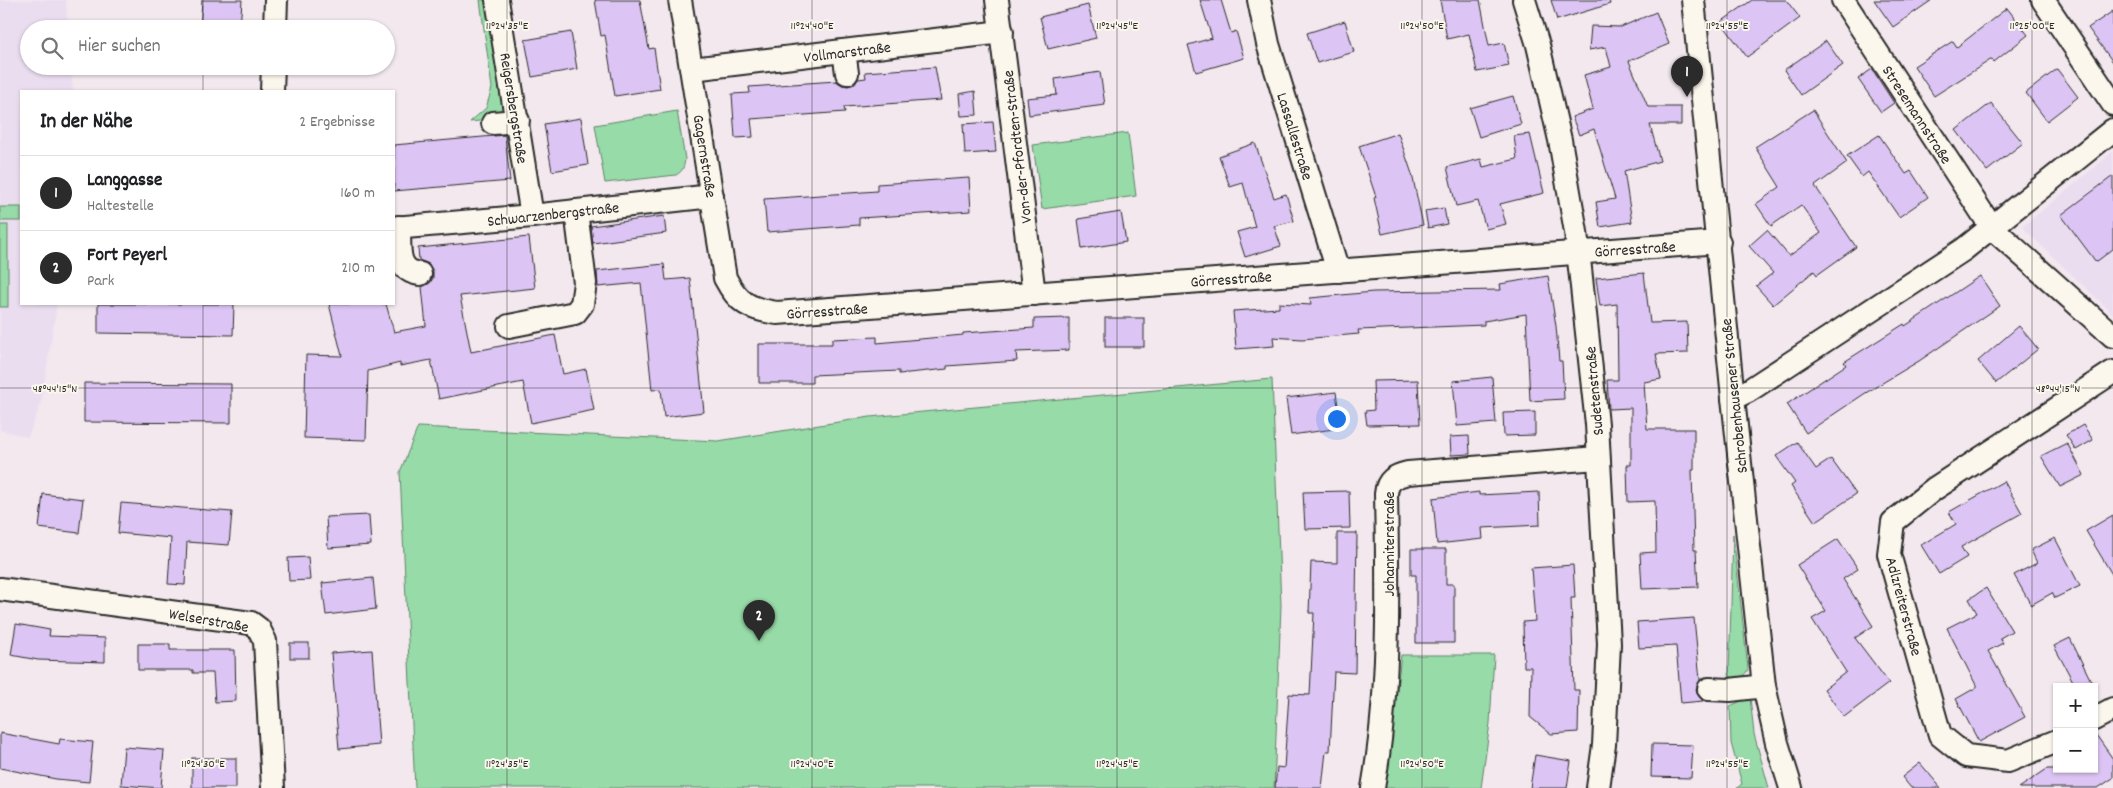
<!DOCTYPE html>
<html lang="de">
<head>
<meta charset="utf-8">
<style>
	:root { --surface:#fff; --page:#f2f2f2; --text:#202124; --muted:#757577; --line:#e0e0e0; --accent:#2b2b2b }
	body { margin:0; font-family:Dekko,sans-serif; background:var(--page); color:var(--text) }
	.controls { position:absolute; right:15px; bottom:15px; display:grid; overflow:hidden; border-radius:0px; box-shadow:0 1px 4px #0004 }
	.controls button { width:45px; height:45px; display:grid; place-items:center; padding:0; border:0; border-bottom:1px solid var(--line); background:var(--surface); color:var(--text); font:25px sans-serif }
	.you { position:absolute; left:1336px; top:418px; width:18px; height:18px; margin:-12px; border:4px solid #fff; border-radius:50%; background:#1a73e8; box-shadow:0 0 0 8px #1a73e833 }
	.badge { display:grid; place-items:center; width:32px; height:32px; border-radius:50%; background:var(--accent); color:#fff; font-size:16px; font-weight:700 }
	.pin { position:absolute; translate:-50% -41px; filter:drop-shadow(0 1px 2px #0008) }
	.pin::after { content:''; position:absolute; top:26px; width:18px; height:15px; background:inherit; clip-path:polygon(0 0,100% 0,50% 100%) }
	.list { margin:0; padding:0; list-style:none }
	h2 { display:flex; justify-content:space-between; align-items:center; height:65px; margin:0; padding:0 20px; font-size:21px }
	h2 small { font-size:16px; font-weight:400; color:var(--muted) }
	.list li { display:grid; grid-template-columns:32px 1fr auto; gap:15px; align-items:center; box-sizing:border-box; height:75px; padding:0 20px; border-top:1px solid var(--line) }
	.list b { display:block; font-size:19px; white-space:nowrap }
	.list p { margin:0; font-size:16px; white-space:nowrap; color:var(--muted) }
	.list em { font-size:16px; font-style:normal; color:var(--muted) }
	.icon { flex:none; width:28px; height:28px; fill:none; stroke:currentColor; stroke-width:2; stroke-linecap:round; stroke-linejoin:round }
	.map { position:relative; flex:none; width:2113px; height:788px; overflow:hidden }
	.search { position:absolute; background:var(--surface); box-shadow:0 1px 4px #0004; left:20px; top:20px; width:375px; height:55px; display:flex; align-items:center; gap:12px; box-sizing:border-box; padding:0 18px; border-radius:28px; color:var(--muted); font-size:19px }
	.panel { position:absolute; background:var(--surface); box-shadow:0 1px 4px #0004; left:20px; top:90px; width:375px; height:215px; border-radius:0px }
	.map>svg:first-child { display:block }
</style>
</head>
<body>
<div class="map">
<svg width="2113" height="788" viewBox="0 0 2113 788">
	<rect width="100%" height="100%" fill="#f2e8ee"/>
	<filter id="ink" filterUnits="userSpaceOnUse"><feTurbulence type="fractalNoise" baseFrequency=".02" numOctaves="2"/><feDisplacementMap in="SourceGraphic" scale="10" xChannelSelector="R" yChannelSelector="G"/><feConvolveMatrix kernelMatrix="1 2 1 2 8 2 1 2 1" color-interpolation-filters="sRGB"/></filter>
	<g filter="url(#ink)">
		<g fill="#ebddf0">
			<path d="M 0,0 L 66,0 L 68,29 L 29,29 L 29,66 L 71,66 L 73,91 L 21,91 L 21,304 L 57,304 L 41,403 L 28,437 L 0,430 Z"/>
			<path d="M 2113,152 L 2113,314 L 2022,227 Z"/>
		</g>
		<g fill="#97dba8" stroke="#61836a">
			<path d="M 480,0 L 489,0 L 508,118 L 470,122 L 486,108 L 492,88 Z"/>
			<path d="M 677,111 L 685,159 C 684,167 683,171 676,175 L 605,183 L 595,125 Z"/>
			<path d="M 1128,133 L 1136,196 L 1042,209 L 1033,145 Z"/>
			<rect x="0" y="207" width="21" height="14"/>
			<rect x="0" y="225" width="8" height="82"/>
			<path d="M 1272,379 L 1281,605 L 1274,788 L 415,788 L 400,472 L 418,427 L 718,441 L 870,417 Z"/>
			<path d="M 1733,534 L 1748,669 C 1745,676 1740,678 1733,678 L 1729,675 Z"/>
			<path d="M 1401,655 L 1494,655 L 1490,723 L 1481,788 L 1385,788 Z"/>
			<path d="M 1750,697 L 1754,734 L 1769,788 L 1737,788 L 1742,784 L 1731,743 L 1730,706 Z"/>
		</g>
		<g fill="#dcc4f4" stroke="#2b2b2b">
			<path d="M 202,0 L 242,0 L 240,29 L 200,29 Z"/>
			<path d="M 595,0 L 640,0 L 649,49 L 654,48 L 660,89 L 615,96 L 605,35 L 601,36 Z"/>
			<path d="M 1200,0 L 1221,0 L 1231,33 L 1236,31 L 1244,58 L 1196,72 L 1188,45 L 1212,38 Z"/>
			<path d="M 1440,0 L 1480,0 L 1489,46 L 1504,43 L 1509,66 L 1477,72 L 1469,34 L 1447,39 Z"/>
			<path d="M 1551,0 L 1609,0 L 1610,4 L 1557,20 Z"/>
			<path d="M 1752,0 L 1786,0 L 1800,18 L 1747,57 L 1721,22 Z"/>
			<path d="M 1874,0 L 1932,0 L 1893,27 Z"/>
			<path d="M 1088,5 L 1096,38 L 1048,49 L 1040,17 Z"/>
			<path d="M 2007,8 L 2028,35 L 1994,62 L 1992,59 L 1934,96 L 1914,66 L 1953,41 L 1957,47 Z"/>
			<path d="M 2113,11 L 2113,62 L 2088,28 Z"/>
			<path d="M 1656,12 L 1669,44 L 1629,61 L 1648,107 L 1681,107 L 1681,125 L 1650,125 L 1660,161 L 1624,171 L 1632,222 L 1600,227 L 1596,202 L 1615,199 L 1594,129 L 1579,135 L 1572,117 L 1593,109 L 1584,75 L 1611,67 L 1606,47 L 1589,50 L 1591,26 L 1621,27 Z"/>
			<path d="M 1345,21 L 1354,52 L 1317,63 L 1307,33 Z"/>
			<path d="M 571,32 L 577,69 L 532,77 L 525,40 Z"/>
			<path d="M 1826,41 L 1843,65 L 1801,95 L 1784,70 Z"/>
			<path d="M 935,67 L 941,100 L 844,107 L 845,112 L 751,119 L 753,137 L 735,138 L 732,94 L 750,93 L 749,87 L 836,81 L 842,85 L 848,86 L 855,84 L 858,79 L 866,78 L 865,72 Z"/>
			<path d="M 1872,69 L 1894,103 L 1881,112 L 1858,79 Z"/>
			<path d="M 2057,69 L 2078,97 L 2047,121 L 2026,93 Z"/>
			<path d="M 1100,72 L 1105,105 L 1029,115 L 1027,98 L 1057,95 L 1055,79 Z"/>
			<path d="M 975,91 L 977,115 L 961,116 L 959,94 Z"/>
			<path d="M 1513,96 L 1521,124 L 1479,137 L 1470,108 Z"/>
			<path d="M 1991,103 L 2023,143 L 1987,171 L 1956,130 Z"/>
			<path d="M 1813,110 L 1847,163 L 1815,186 L 1856,247 L 1817,275 L 1814,271 L 1773,305 L 1756,286 L 1773,273 L 1749,246 L 1767,230 L 1789,256 L 1821,233 L 1801,205 L 1771,226 L 1756,204 L 1780,187 L 1755,147 Z"/>
			<path d="M 581,118 L 588,165 L 552,171 L 544,124 Z"/>
			<path d="M 993,122 L 996,152 L 965,154 L 963,124 Z"/>
			<path d="M 1398,133 L 1412,174 L 1423,225 L 1382,234 L 1374,198 L 1376,197 L 1359,146 Z"/>
			<path d="M 1530,134 L 1544,193 L 1500,204 L 1506,224 L 1486,229 L 1478,201 L 1456,206 L 1447,167 L 1481,159 L 1483,167 L 1517,159 L 1514,136 Z"/>
			<path d="M 505,135 L 510,181 L 394,191 L 394,145 Z"/>
			<path d="M 1879,135 L 1906,174 L 1911,171 L 1928,197 L 1899,217 L 1868,172 L 1862,177 L 1847,156 Z"/>
			<path d="M 1255,143 L 1274,198 L 1286,194 L 1294,221 L 1274,226 L 1281,246 L 1245,257 L 1237,232 L 1255,227 L 1243,183 L 1230,187 L 1219,156 Z"/>
			<path d="M 2113,176 L 2113,249 L 2096,262 L 2061,215 Z"/>
			<path d="M 969,178 L 971,211 L 859,218 L 859,225 L 767,232 L 764,199 L 877,191 L 877,184 Z"/>
			<path d="M 1444,208 L 1447,224 L 1428,228 L 1425,211 Z"/>
			<path d="M 1121,212 L 1126,242 L 1082,249 L 1078,219 Z"/>
			<path d="M 664,216 L 666,233 L 593,243 L 591,226 Z"/>
			<path d="M 529,237 L 535,288 L 460,296 L 471,352 L 555,335 L 563,374 L 586,369 L 594,410 L 531,423 L 523,382 L 439,399 L 431,360 L 400,366 L 400,363 L 368,371 L 366,440 L 304,438 L 306,355 L 342,356 L 329,304 L 386,304 L 394,332 L 426,326 L 422,287 L 430,283 L 433,278 L 433,271 L 429,264 L 419,260 L 418,248 Z"/>
			<path d="M 664,264 L 666,280 L 690,278 L 704,412 L 664,417 L 661,389 L 652,390 L 641,283 L 598,287 L 597,271 Z"/>
			<path d="M 1644,273 L 1650,323 L 1687,322 L 1688,353 L 1656,354 L 1661,379 L 1644,382 L 1647,429 L 1694,429 L 1694,470 L 1692,470 L 1694,550 L 1696,550 L 1698,587 L 1642,589 L 1640,553 L 1656,552 L 1655,501 L 1628,502 L 1627,465 L 1631,465 L 1631,408 L 1609,409 L 1607,380 L 1618,380 L 1617,304 L 1600,306 L 1596,278 Z"/>
			<path d="M 1548,276 L 1556,326 L 1559,361 L 1562,361 L 1564,399 L 1530,401 L 1526,314 L 1484,321 L 1484,325 L 1358,330 L 1359,334 L 1302,339 L 1273,337 L 1274,346 L 1236,349 L 1233,311 L 1279,308 L 1279,303 L 1311,305 L 1310,298 L 1373,292 L 1501,290 L 1500,284 Z"/>
			<path d="M 1980,276 L 2000,306 L 1919,361 L 1864,394 L 1806,433 L 1787,404 L 1846,365 L 1844,362 L 1904,324 L 1905,326 Z"/>
			<path d="M 98,304 L 234,304 L 233,335 L 98,333 Z"/>
			<path d="M 1069,318 L 1069,350 L 1016,352 L 1017,361 L 947,366 L 947,369 L 899,374 L 899,371 L 812,375 L 812,383 L 759,383 L 759,344 L 832,344 L 832,339 L 877,337 L 877,343 L 963,335 L 963,333 L 1034,328 L 1034,319 Z"/>
			<rect x="1105" y="318" width="39" height="29"/>
			<path d="M 2019,326 L 2038,349 L 1996,383 L 1978,361 Z"/>
			<path d="M 1492,377 L 1496,423 L 1457,426 L 1453,381 Z"/>
			<path d="M 1418,380 L 1420,424 L 1367,425 L 1365,411 L 1374,410 L 1373,381 Z"/>
			<path d="M 84,383 L 231,384 L 231,423 L 84,422 Z"/>
			<path d="M 1336,392 L 1341,428 L 1291,435 L 1286,398 Z"/>
			<path d="M 1535,412 L 1535,435 L 1504,436 L 1503,413 Z"/>
			<path d="M 2083,425 L 2093,440 L 2076,450 L 2066,435 Z"/>
			<path d="M 1469,436 L 1470,454 L 1451,455 L 1450,437 Z"/>
			<path d="M 1797,442 L 1816,469 L 1831,459 L 1856,494 L 1815,522 L 1791,486 L 1795,483 L 1776,456 Z"/>
			<path d="M 2067,443 L 2084,475 L 2060,487 L 2041,456 Z"/>
			<path d="M 2004,481 L 2022,513 L 1961,547 L 1967,557 L 1939,574 L 1921,545 L 1956,524 L 1949,512 Z"/>
			<path d="M 1349,491 L 1350,528 L 1305,529 L 1303,492 Z"/>
			<path d="M 1479,492 L 1479,495 L 1539,492 L 1540,525 L 1482,528 L 1483,539 L 1437,544 L 1433,498 Z"/>
			<path d="M 43,494 L 83,499 L 79,533 L 39,528 Z"/>
			<path d="M 121,503 L 232,512 L 229,545 L 187,542 L 185,585 L 168,584 L 171,538 L 118,533 Z"/>
			<path d="M 369,515 L 371,545 L 328,548 L 326,517 Z"/>
			<path d="M 2113,515 L 2113,576 L 2086,531 Z"/>
			<path d="M 1337,533 L 1357,533 L 1355,673 L 1334,672 L 1330,751 L 1326,751 L 1322,788 L 1275,788 L 1277,767 L 1284,768 L 1289,694 L 1310,695 L 1314,613 L 1309,613 L 1311,562 L 1337,563 Z"/>
			<path d="M 2055,538 L 2080,586 L 2055,598 L 2052,593 L 2031,605 L 2014,575 L 2037,563 L 2031,550 Z"/>
			<path d="M 1838,539 L 1858,569 L 1843,579 L 1873,626 L 1855,638 L 1889,683 L 1844,717 L 1824,689 L 1846,672 L 1812,619 L 1826,611 L 1797,565 Z"/>
			<path d="M 1411,549 L 1446,549 L 1446,584 L 1454,584 L 1454,643 L 1416,643 L 1416,575 L 1411,575 Z"/>
			<path d="M 308,557 L 310,580 L 289,581 L 288,558 Z"/>
			<path d="M 1573,565 L 1575,598 L 1571,598 L 1574,690 L 1579,690 L 1578,732 L 1551,734 L 1530,717 L 1531,667 L 1524,667 L 1523,622 L 1535,621 L 1531,568 Z"/>
			<path d="M 373,578 L 376,609 L 326,615 L 322,583 Z"/>
			<path d="M 1986,588 L 2012,631 L 2000,638 L 2003,643 L 1988,651 L 2025,717 L 1979,742 L 1956,699 L 1977,687 L 1947,628 L 1977,613 L 1969,599 Z"/>
			<path d="M 1694,618 L 1700,680 L 1696,689 L 1698,695 L 1703,701 L 1681,703 L 1676,646 L 1639,648 L 1637,622 Z"/>
			<path d="M 16,624 L 50,630 L 49,636 L 105,638 L 105,662 L 38,660 L 11,655 Z"/>
			<path d="M 2070,638 L 2094,687 L 2076,687 L 2054,646 Z"/>
			<rect x="290" y="643" width="19" height="15"/>
			<path d="M 138,644 L 170,644 L 170,650 L 235,650 L 236,701 L 215,702 L 213,673 L 193,673 L 193,670 L 138,670 Z"/>
			<path d="M 372,650 L 379,745 L 339,749 L 331,653 Z"/>
			<path d="M 2094,732 L 2113,759 L 2113,778 L 2098,788 L 2019,788 L 2047,769 L 2094,769 Z"/>
			<path d="M 0,733 L 59,744 L 60,739 L 93,742 L 89,782 L 56,779 L 0,768 Z"/>
			<path d="M 1652,744 L 1693,745 L 1691,778 L 1651,777 Z"/>
			<path d="M 124,747 L 164,750 L 161,788 L 121,785 Z"/>
			<path d="M 1535,755 L 1571,761 L 1567,788 L 1530,788 Z"/>
			<rect x="192" y="758" width="44" height="30"/>
			<path d="M 1920,763 L 1941,788 L 1911,788 L 1902,777 Z"/>
		</g>
		<g fill="none" stroke-linecap="round" stroke-linejoin="round">
			<g stroke="#2b2b2b" stroke-width="26">
				<g id="minor">
					<path d="M 497,0 L 532,216"/>
					<path d="M 680,0 L 725,278 C 738,303 749,309 777,313 L 1719,242"/>
					<path d="M 997,0 L 1034,294"/>
					<path d="M 1259,0 L 1268,44 L 1338,271"/>
					<path d="M 1524,0 L 1538,45 L 1560,140 L 1576,232 L 1597,424 L 1609,644 L 1604,745 L 1598,788"/>
					<path d="M 1693,0 L 1733,398 L 1764,686 L 1777,743 L 1791,788"/>
					<path d="M 1843,0 L 1992,228 L 2113,336"/>
					<path d="M 2043,0 L 2113,104"/>
					<path d="M 275,29 L 276,0"/>
					<path d="M 844,51 L 847,73"/>
					<path d="M 692,69 L 1002,32"/>
					<path d="M 272,91 L 273,66"/>
					<path d="M 493,123 L 518,121"/>
					<path d="M 399,227 C 400,247 395,271 420,274"/>
					<path d="M 394,228 L 532,216 L 712,196"/>
					<path d="M 509,326 L 575,313 L 582,304 L 585,283 L 576,211"/>
					<path d="M 1733,398 L 1748,391 L 1963,250 L 2113,130"/>
					<path d="M 0,589 L 251,623 L 259,629 L 265,641 L 273,788"/>
					<path d="M 1709,689 L 1730,690 L 1764,686"/>
					<path d="M 2094,719 L 2113,709"/>
					<path d="M 2057,741 L 2008,761 L 1966,756 L 1940,735 L 1889,554 L 1893,522 L 1934,489 L 2113,372"/>
					<path d="M 1373,788 C 1390,691 1388,592 1386,494 C 1387,480 1395,476 1408,473 L 1598,458"/>
				</g>
			</g>
			<use href="#minor" stroke="#fbf7ec" stroke-width="22"/>
		</g>
	</g>
	<path fill="none" stroke="#2b2b2b" stroke-width="1" stroke-opacity="0.45" d="M 203,0 L 203,29M 507,0 L 507,788M 812,0 L 812,788M 1117,0 L 1117,788M 1422,0 L 1422,788M 1727,0 L 1727,788M 2032,0 L 2032,788M 203,66 L 203,91M 203,304 L 203,788M 0,388 L 2113,388"/>
	<g text-anchor="middle" stroke-width="4" stroke-linejoin="round" paint-order="stroke">
		<g font-size="16" fill="#2b2b2b" stroke="#fbf7ec">
			<text transform="translate(847 51) rotate(-7)" y="6">Vollmarstraße</text>
			<text transform="translate(515 108) rotate(81)" y="6">Reigersbergstraße</text>
			<text transform="translate(1918 114) rotate(57)" y="6">Stresemannstraße</text>
			<text transform="translate(1296 136) rotate(73)" y="6">Lassallestraße</text>
			<text transform="translate(1016 147) rotate(-97)" y="6">Von-der-Pfordten-Straße</text>
			<text transform="translate(706 156) rotate(81)" y="6">Gagernstraße</text>
			<text transform="translate(553 213) rotate(-6)" y="6">Schwarzenbergstraße</text>
			<text transform="translate(1635 248) rotate(-4)" y="6">Görresstraße</text>
			<text transform="translate(1231 278) rotate(-4)" y="6">Görresstraße</text>
			<text transform="translate(827 310) rotate(-4)" y="6">Görresstraße</text>
			<text transform="translate(1593 391) rotate(-95)" y="6">Sudetenstraße</text>
			<text transform="translate(1733 396) rotate(-96)" y="6">Schrobenhausener Straße</text>
			<text transform="translate(1388 544) rotate(-90)" y="6">Johanniterstraße</text>
			<text transform="translate(1905 606) rotate(75)" y="6">Adlzreiterstraße</text>
			<text transform="translate(209 619) rotate(10)" y="6">Welserstraße</text>
		</g>
	</g>
	<g font-size="12" text-anchor="middle" fill="#2b2b2b" stroke="#fbf7ec" stroke-width="4" stroke-linejoin="round" paint-order="stroke">
		<text x="507" y="29">11°24'35"E</text>
		<text x="812" y="29">11°24'40"E</text>
		<text x="1117" y="29">11°24'45"E</text>
		<text x="1422" y="29">11°24'50"E</text>
		<text x="1727" y="29">11°24'55"E</text>
		<text x="2032" y="29">11°25'00"E</text>
		<text x="55" y="392">48°44'15"N</text>
		<text x="2058" y="392">48°44'15"N</text>
		<text x="203" y="767">11°24'30"E</text>
		<text x="507" y="767">11°24'35"E</text>
		<text x="812" y="767">11°24'40"E</text>
		<text x="1117" y="767">11°24'45"E</text>
		<text x="1422" y="767">11°24'50"E</text>
		<text x="1727" y="767">11°24'55"E</text>
	</g>
</svg>
<div class="controls">
<button>+</button>
<button>−</button>
</div>
<div class="you"></div>
<div class="pin badge" style="left:1687px;top:97px">1</div>
<div class="pin badge" style="left:759px;top:641px">2</div>
<div class="search"><svg class="icon" aria-label="search" viewBox="0 0 24 24"><circle cx="10" cy="10" r="6"/><path d="M15 15l6 6"/></svg>Hier suchen</div>
<section class="panel">
<h2>In der Nähe<small>2 Ergebnisse</small></h2>
<ul class="list">
<li><span class="badge">1</span><div><b>Langgasse</b><p>Haltestelle</p></div><em>160 m</em></li>
<li><span class="badge">2</span><div><b>Fort Peyerl</b><p>Park</p></div><em>210 m</em></li>
</ul>
</section>
</div>
</body>
</html>
